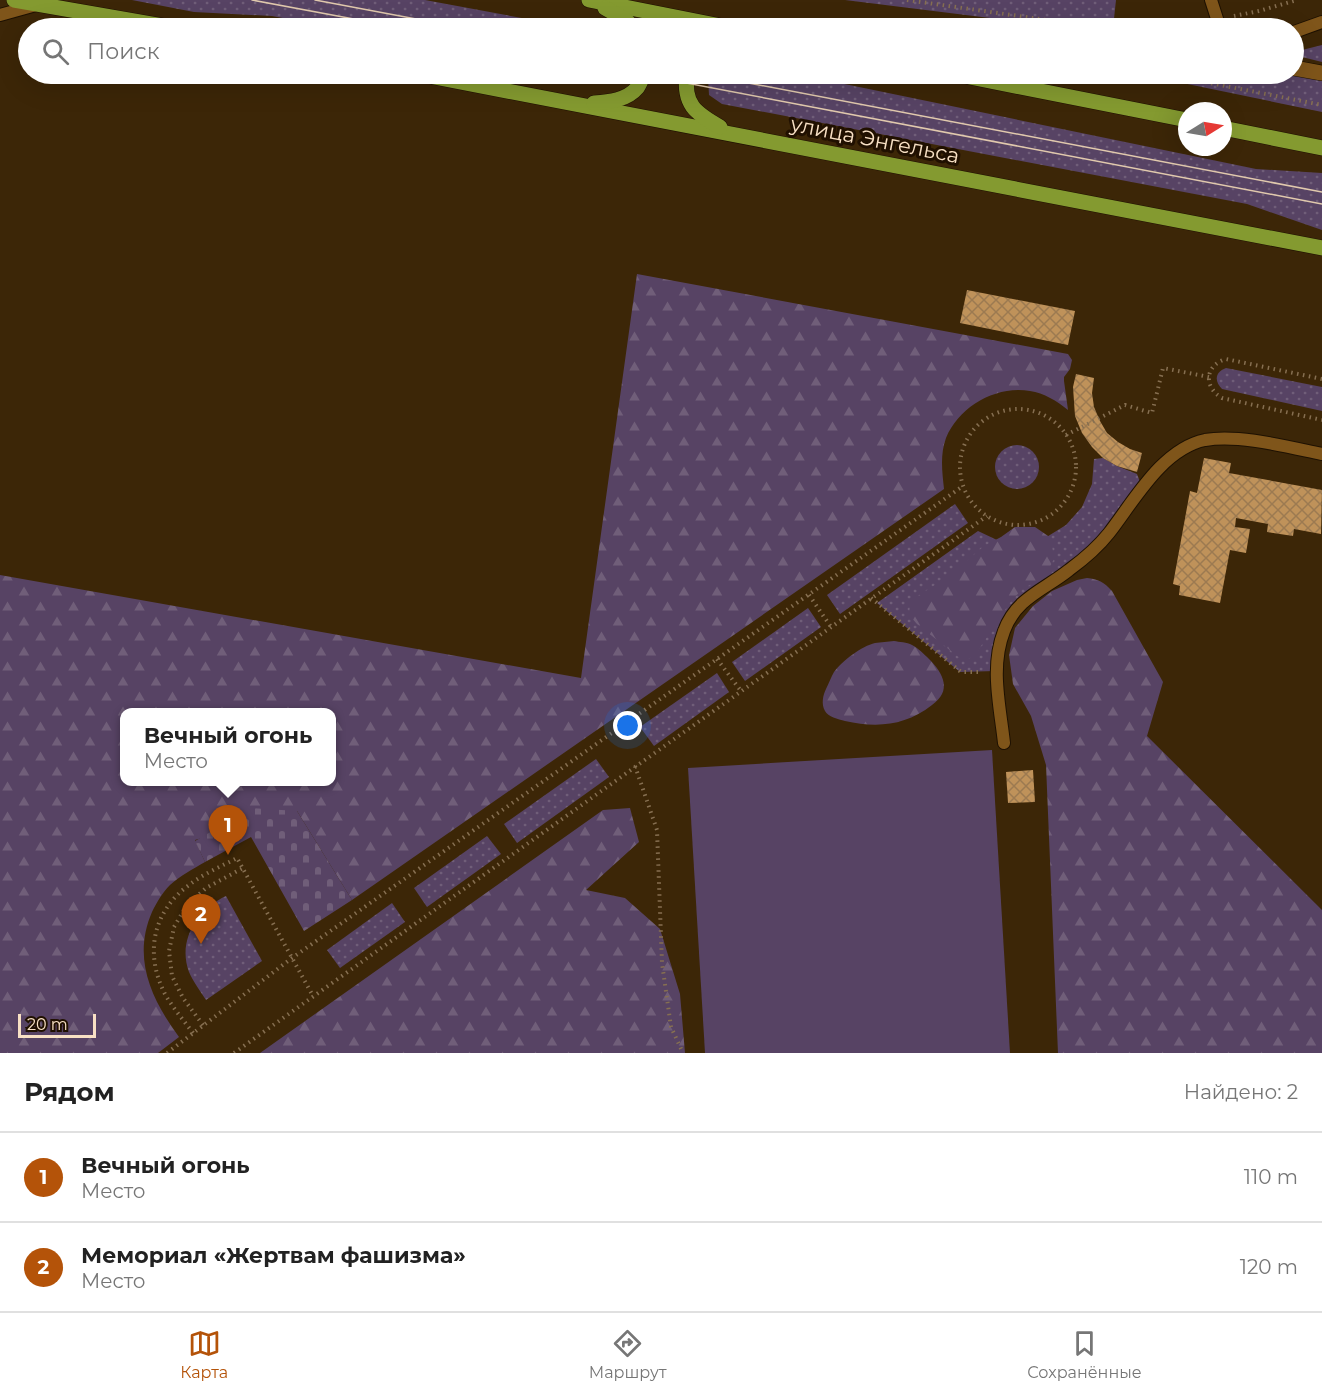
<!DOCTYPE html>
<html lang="ru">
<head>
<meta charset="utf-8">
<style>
	:root { --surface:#fff; --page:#f2f2f2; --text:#222; --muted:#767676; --line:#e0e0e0; --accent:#b45309 }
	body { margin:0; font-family:Montserrat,sans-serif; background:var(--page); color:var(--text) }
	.compass { position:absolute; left:1178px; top:102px; width:54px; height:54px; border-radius:50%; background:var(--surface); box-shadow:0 6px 24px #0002; rotate:79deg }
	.scale { position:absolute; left:18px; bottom:15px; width:78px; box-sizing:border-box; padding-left:6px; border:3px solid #f8e0c4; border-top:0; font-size:16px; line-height:21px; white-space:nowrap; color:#f8e0c4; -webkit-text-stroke:4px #201000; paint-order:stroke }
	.you { position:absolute; left:628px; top:726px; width:21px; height:21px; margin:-15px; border:4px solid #fff; border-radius:50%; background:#1a73e8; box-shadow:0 0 0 9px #1a73e833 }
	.badge { display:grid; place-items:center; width:39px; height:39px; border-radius:50%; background:var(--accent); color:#fff; font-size:20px; font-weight:700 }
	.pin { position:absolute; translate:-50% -50px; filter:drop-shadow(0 2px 3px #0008) }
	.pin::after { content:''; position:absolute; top:32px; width:21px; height:18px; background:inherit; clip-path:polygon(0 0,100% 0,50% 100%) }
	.popup { position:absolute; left:120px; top:708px; width:216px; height:78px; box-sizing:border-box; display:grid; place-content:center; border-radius:12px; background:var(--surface); filter:drop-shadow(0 2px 4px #0005); font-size:20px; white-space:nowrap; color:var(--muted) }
	.popup b { font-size:22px; color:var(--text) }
	.popup::after { content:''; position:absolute; left:50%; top:100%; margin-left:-12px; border:12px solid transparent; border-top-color:var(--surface) }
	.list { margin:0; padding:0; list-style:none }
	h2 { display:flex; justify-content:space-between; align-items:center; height:78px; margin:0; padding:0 24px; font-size:26px }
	h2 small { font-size:20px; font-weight:400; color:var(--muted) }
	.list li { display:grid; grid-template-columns:39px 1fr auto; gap:18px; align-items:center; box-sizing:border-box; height:90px; padding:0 24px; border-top:2px solid var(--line) }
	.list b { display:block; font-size:22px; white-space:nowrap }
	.list p { margin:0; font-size:20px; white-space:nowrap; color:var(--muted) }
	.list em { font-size:20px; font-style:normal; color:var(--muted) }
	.icon { flex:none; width:33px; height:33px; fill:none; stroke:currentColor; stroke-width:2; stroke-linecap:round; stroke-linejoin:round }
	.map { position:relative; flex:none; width:1322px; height:1053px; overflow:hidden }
	.search { position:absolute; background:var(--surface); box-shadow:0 6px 24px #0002; left:18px; right:18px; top:18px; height:66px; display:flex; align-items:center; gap:15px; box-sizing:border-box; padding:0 21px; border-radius:33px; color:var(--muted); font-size:22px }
	.sheet { height:258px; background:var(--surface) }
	nav { display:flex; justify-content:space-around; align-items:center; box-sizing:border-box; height:84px; border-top:2px solid var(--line); background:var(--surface); font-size:16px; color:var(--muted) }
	nav a { display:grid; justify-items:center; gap:3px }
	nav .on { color:var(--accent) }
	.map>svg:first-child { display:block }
</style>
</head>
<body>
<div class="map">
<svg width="1322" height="1053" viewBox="0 0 1322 1053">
	<defs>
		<pattern id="grass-dots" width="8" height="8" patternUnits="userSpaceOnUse" patternTransform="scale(1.5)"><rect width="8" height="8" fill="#574364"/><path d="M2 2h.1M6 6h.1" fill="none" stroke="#705e79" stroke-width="1.8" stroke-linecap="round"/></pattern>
		<pattern id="forest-firs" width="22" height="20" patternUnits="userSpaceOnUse" patternTransform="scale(1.5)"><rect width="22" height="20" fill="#574364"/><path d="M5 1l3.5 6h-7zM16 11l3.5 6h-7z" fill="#705e79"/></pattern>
		<pattern id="cemetery-stones" width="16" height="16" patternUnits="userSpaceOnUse" patternTransform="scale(1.5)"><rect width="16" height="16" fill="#574364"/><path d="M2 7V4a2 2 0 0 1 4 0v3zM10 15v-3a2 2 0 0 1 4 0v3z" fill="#705e79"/></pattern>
		<pattern id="building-cross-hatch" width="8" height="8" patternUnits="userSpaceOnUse" patternTransform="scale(1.5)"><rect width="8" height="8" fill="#bf925a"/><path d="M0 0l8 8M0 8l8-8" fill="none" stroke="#9c7a51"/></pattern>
	</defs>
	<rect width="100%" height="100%" fill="#3c2607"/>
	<g fill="url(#grass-dots)">
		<path d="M 132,0 L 425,0 L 576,28 L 336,28 L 272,16 L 194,12 Z"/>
		<path d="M 845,0 L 1116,0 L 1113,28 L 1071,28 Z"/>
		<path d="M 1322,45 L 1322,62 L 1294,55 L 1294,52 Z"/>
		<path d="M 710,74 L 796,74 L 1256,169 L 1322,173 L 1322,230 L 1247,204 L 722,104 L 709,95 L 708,77 Z"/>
		<path d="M 1139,74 L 1294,74 L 1322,79 L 1322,112 Z"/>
		<path d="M 1226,368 L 1322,387 L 1322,411 L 1222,389 C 1214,381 1215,372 1226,368 Z"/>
		<circle cx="1017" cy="467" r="22"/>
		<path d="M 1103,458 L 1117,466 L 1137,474 L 1142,487 L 1107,535 L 1011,616 L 995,671 L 960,672 L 877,603 L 978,531 L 997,540 L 1045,538 L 1066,525 L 1082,507 L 1092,484 L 1094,459 Z"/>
		<path d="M 955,504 L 968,523 L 840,614 L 827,595 Z"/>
		<path d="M 808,608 L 821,627 L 745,681 L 732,662 Z"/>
		<path d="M 717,673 L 729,692 L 654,746 L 640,727 Z"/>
		<path d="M 596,759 L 609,777 L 517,843 L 504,824 Z"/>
		<path d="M 487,836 L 501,854 L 427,907 L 414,888 Z"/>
		<path d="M 226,896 L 262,961 L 206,1000 C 200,991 193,981 189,972 C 177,940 198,909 226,896 Z"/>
		<path d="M 392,903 L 405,922 L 340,968 L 327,950 Z"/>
	</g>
	<g fill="url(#forest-firs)" fill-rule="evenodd">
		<path d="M 637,274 L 1068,354 L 1072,360 L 1070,369 L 1064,377 L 1064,381 L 1068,410 C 1057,401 1044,393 1030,391 C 997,385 959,406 946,438 C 940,454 942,471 944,489 L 352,900 L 297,811 L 195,840 L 205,862 C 193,869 181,875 170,885 C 162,893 157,902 152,912 C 132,958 151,999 179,1037 L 158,1053 L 0,1053 L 0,575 L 581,678 ZM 124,712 L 332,712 L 332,782 L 124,782 Z"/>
		<path d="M 1015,527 L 1035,527 L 1051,538 L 1054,559 L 1044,578 L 1022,589 L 1009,604 L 975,655 C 970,659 967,660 961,659 L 917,624 C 909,615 907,609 913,599 L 949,576 L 984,546 L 1001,537 Z"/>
		<path d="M 1087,578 C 1098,579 1104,582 1112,591 L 1163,682 L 1147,736 L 1322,910 L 1322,1053 L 1058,1053 L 1046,765 L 1031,716 L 1013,684 L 1009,655 L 1015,628 L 1033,606 L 1052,591 L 1077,580 Z"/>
		<path d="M 894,641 C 899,642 907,642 912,645 C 918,648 924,654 929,659 C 944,674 952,691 932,705 C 905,726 877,728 845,721 C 838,719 828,717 825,711 C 821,704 823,695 826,689 C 829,683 831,677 834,672 C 842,661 862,646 875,643 C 881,642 888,642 894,641 Z"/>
		<path d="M 630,808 L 639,842 L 586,890 L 625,898 L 660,929 L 680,994 L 685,1053 L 260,1053 L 603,810 Z"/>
	</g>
	<path fill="url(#cemetery-stones)" d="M 252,808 L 297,811 L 352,900 L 304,931 L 251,837 L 205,862 L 195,841 Z"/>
	<path fill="#574364" d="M 992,750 L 1010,1053 L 705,1053 L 688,768 Z"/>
	<g fill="url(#building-cross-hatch)">
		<path d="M 967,290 L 1075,311 L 1068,345 L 960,323 Z"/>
		<path d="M 1076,374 L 1094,378 L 1092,393 L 1094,407 L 1100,421 L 1107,433 L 1118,442 L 1130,449 L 1142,453 L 1137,472 L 1117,466 L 1103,458 L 1092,447 L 1082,433 L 1075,416 L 1073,387 Z"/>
		<path d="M 1204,458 L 1231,463 L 1229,473 L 1322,490 L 1321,534 L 1294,529 L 1293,536 L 1267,532 L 1268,524 L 1236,518 L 1235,527 L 1250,529 L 1246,553 L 1230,550 L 1220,603 L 1179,595 L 1180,586 L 1173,584 L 1190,491 L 1197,493 Z"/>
		<path d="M 1033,770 L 1035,802 L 1008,803 L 1006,772 Z"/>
	</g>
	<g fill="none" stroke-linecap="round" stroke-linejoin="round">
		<g stroke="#1e1102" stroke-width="14">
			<g id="lane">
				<path d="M 1211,0 L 1220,28"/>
				<path d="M 0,15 L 36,5"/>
				<path d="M 1294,32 L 1322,22"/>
				<path d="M 1004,743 C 1000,706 990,667 1004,631 C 1016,598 1044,590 1069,570 C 1084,559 1098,547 1109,533 C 1134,501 1162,449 1205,440 C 1239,434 1288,447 1322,454"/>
			</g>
		</g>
		<g stroke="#1e1102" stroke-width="16">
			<path id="street" d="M 1294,68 L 1322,73"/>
		</g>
		<g stroke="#1e1102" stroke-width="16">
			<g id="primary">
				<path d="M 14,0 L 174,28"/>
				<path d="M 589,0 L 731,28"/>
				<path d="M 605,8 L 626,20 L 634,28"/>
				<path d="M 419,74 L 1322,248"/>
				<path d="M 687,74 C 683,104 695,113 720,127"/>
				<path d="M 955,74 L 1187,120"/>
				<path d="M 594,103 C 609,102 627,100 637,88 C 640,84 642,78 644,74"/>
				<path d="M 1223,128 L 1322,148"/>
			</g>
		</g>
		<g stroke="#866f51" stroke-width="4" stroke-dasharray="1.5 4.5" stroke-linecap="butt">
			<path d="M 907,0 L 1102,28"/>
			<path d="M 1234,16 L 1259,11 L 1297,0"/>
			<path d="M 1085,26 L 1108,23 L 1147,24 L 1175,21 L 1200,22"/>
			<path d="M 1164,74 L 1322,105"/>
			<path d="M 1322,379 L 1226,359 C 1205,365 1203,387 1222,398 L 1322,420"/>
			<circle cx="1018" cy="467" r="58"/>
			<path d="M 1066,435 L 1125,405 L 1152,413 L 1163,368 L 1209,377"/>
			<path d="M 809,595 L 831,627"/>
			<path d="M 871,598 L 961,672 L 980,672"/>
			<path d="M 717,659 L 741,691"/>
			<path d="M 635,766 L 657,830 L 662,963 L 671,1027 L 683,1053"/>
			<path d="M 203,1025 L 183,998 L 172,976 L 169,951 L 174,927 L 187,905 L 206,888 L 243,868"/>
			<path d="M 193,1033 C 184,1021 174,1009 166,996 C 144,955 152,912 189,885 C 203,874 222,866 237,858 L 313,996"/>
			<path d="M 167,1053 L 292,958 L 963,486"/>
			<path d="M 234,1053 L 987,516"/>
		</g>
		<use href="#lane" stroke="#7f551a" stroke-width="12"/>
		<use href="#street" stroke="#7f551a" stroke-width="15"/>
		<use href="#primary" stroke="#849a30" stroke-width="15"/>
		<g stroke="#e1c9ad" stroke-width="1.5">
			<path d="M 252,0 L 402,28"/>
			<path d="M 315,0 L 464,28"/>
			<path d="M 639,74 L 1322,204"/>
			<path d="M 701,74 L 1322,192"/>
		</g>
	</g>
	<g text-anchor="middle" stroke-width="6" stroke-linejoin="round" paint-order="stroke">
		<g font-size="21" fill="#f8e0c4" stroke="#201000">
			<text transform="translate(875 140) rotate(11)" y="7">улица Энгельса</text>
		</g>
	</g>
</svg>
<svg class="compass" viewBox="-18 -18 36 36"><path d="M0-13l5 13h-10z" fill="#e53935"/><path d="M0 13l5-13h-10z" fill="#767676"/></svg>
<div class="scale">20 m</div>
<div class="you"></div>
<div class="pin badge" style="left:228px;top:855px">1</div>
<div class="popup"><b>Вечный огонь</b>Место</div>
<div class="pin badge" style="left:201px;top:944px">2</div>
<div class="search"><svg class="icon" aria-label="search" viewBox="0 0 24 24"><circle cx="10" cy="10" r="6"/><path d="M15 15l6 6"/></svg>Поиск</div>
</div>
<section class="sheet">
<h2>Рядом<small>Найдено: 2</small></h2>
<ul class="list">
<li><span class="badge">1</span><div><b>Вечный огонь</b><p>Место</p></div><em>110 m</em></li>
<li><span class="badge">2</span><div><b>Мемориал «Жертвам фашизма»</b><p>Место</p></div><em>120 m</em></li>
</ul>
</section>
<nav>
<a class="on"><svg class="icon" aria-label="map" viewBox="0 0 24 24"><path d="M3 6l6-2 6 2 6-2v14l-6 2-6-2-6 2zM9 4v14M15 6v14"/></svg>Карта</a>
<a><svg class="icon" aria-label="directions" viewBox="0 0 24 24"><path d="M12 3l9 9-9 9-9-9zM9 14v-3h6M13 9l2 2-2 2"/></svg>Маршрут</a>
<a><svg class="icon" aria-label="saved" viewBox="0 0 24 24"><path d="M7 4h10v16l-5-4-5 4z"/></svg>Сохранённые</a>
</nav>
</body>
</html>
